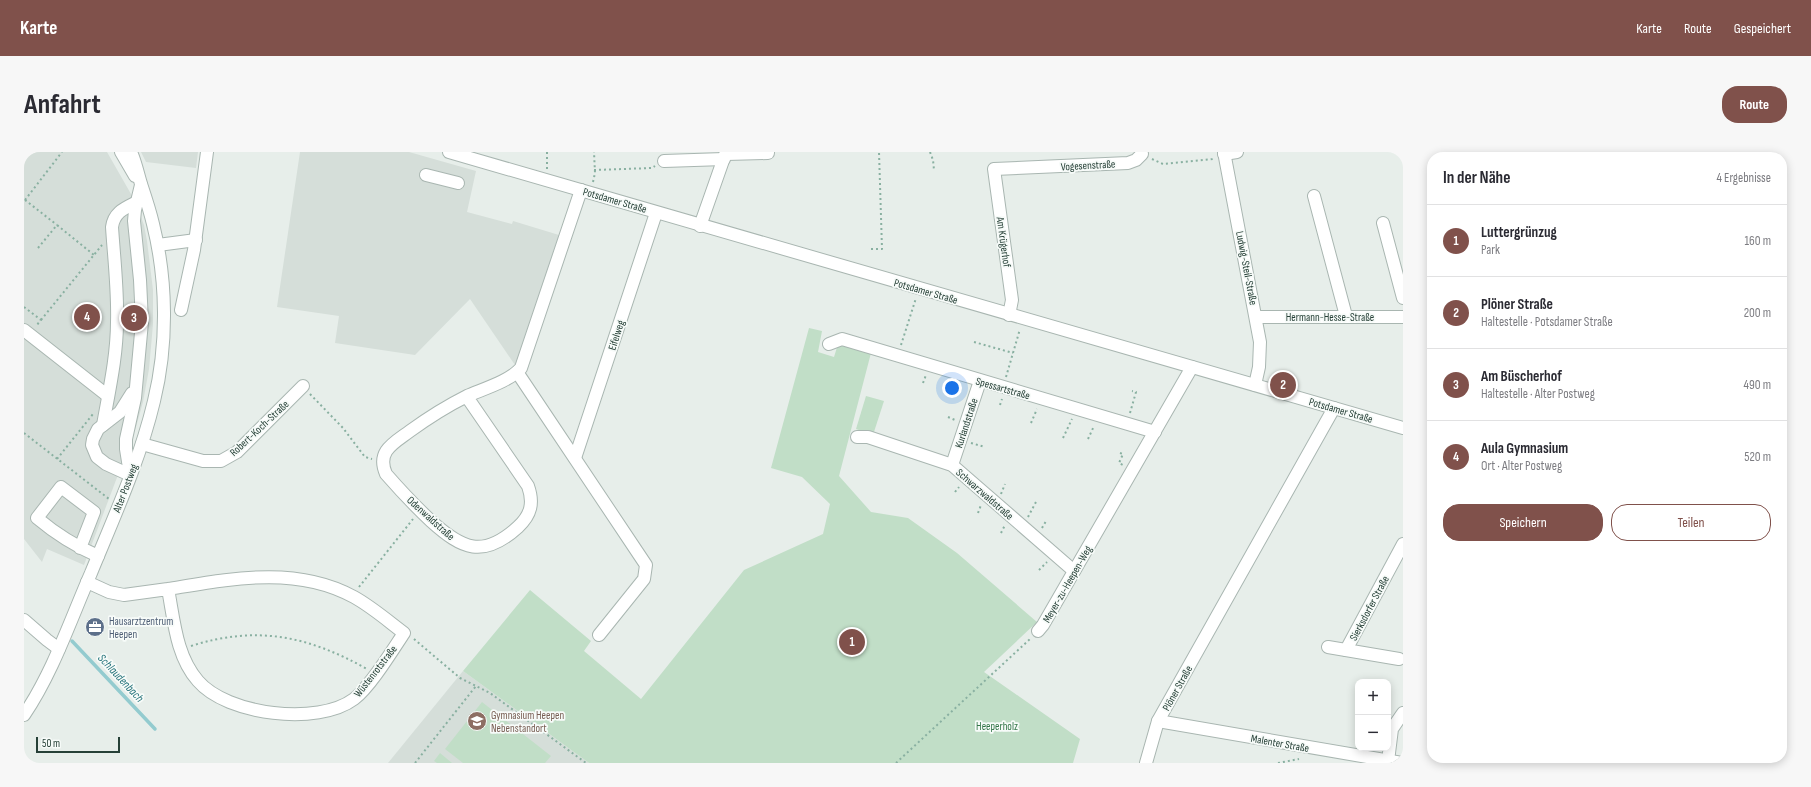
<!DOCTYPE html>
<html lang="de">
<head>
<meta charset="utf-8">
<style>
	:root { --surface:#fff; --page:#f7f7f7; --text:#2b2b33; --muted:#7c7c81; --line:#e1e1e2; --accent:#80514b }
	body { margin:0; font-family:"Sofia Sans Condensed",sans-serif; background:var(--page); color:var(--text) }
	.controls { position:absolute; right:12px; bottom:12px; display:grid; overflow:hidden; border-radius:8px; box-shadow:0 2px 10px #0003 }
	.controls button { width:36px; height:36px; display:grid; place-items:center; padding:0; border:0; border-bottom:1px solid var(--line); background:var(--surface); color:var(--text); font:20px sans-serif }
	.scale { position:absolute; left:12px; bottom:10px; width:84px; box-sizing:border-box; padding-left:4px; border:2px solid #264037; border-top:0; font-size:11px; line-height:14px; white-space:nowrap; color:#264037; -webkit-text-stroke:3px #f7fbf9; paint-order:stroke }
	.you { position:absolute; left:928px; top:236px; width:14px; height:14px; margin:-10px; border:3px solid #fff; border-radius:50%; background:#1a73e8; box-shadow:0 0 0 6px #1a73e833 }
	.badge { display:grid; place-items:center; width:26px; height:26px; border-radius:50%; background:var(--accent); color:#fff; font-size:13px; font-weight:700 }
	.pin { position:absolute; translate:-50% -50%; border:2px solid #fff; box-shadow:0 1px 4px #0006 }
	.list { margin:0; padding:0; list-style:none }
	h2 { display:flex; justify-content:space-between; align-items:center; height:52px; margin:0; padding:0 16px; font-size:17px }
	h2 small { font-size:13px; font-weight:400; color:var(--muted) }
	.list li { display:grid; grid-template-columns:26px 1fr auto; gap:12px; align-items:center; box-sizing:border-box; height:72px; padding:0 16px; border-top:1px solid var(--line) }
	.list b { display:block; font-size:15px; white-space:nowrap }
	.list p { margin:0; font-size:13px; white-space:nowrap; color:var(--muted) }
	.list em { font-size:13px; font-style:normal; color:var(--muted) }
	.actions { display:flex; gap:8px; padding:12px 16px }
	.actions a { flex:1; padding:9px 0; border:1px solid var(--accent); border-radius:16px; text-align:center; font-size:14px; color:var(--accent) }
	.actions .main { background:var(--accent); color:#fff }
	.map { position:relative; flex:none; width:1379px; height:611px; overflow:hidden; border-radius:16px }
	header { display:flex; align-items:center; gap:24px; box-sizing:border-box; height:56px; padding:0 20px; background:var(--accent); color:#fff }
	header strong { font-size:19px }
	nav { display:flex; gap:22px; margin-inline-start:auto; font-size:14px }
	.intro { display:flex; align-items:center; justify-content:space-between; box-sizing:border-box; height:96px; padding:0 24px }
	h1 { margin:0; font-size:28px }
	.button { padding:10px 18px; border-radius:16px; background:var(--accent); color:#fff; font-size:14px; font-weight:700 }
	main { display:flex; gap:24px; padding:0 24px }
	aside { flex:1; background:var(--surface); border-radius:16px; box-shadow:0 2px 10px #0003 }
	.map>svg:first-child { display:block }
</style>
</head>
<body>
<header>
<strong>Karte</strong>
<nav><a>Karte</a><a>Route</a><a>Gespeichert</a></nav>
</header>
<div class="intro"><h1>Anfahrt</h1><a class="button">Route</a></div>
<main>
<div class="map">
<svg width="1379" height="611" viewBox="0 0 1379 611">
	<rect width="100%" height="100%" fill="#e7eeea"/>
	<g fill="#d5ded9">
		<path d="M 0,0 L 83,0 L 111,49 L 120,73 L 123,89 L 129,138 L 129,172 L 125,217 L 119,250 L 112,275 L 60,413 L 23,397 L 18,410 L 0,387 Z"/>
		<path d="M 117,0 L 174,0 L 172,16 L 122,10 Z"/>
		<path d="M 276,0 L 385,0 L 452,19 L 443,60 L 488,72 L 489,69 L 535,83 L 491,213 L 446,147 L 391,203 L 311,191 L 315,164 L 253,155 Z"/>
		<path d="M 439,519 L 565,611 L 364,611 Z"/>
	</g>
	<g fill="#c1dec7">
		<path d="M 785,176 L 798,179 L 794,200 L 810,205 L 814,192 L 847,201 L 815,324 L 847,360 L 884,366 L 933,401 L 1013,470 L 960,520 L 1056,587 L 1049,611 L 565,611 L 439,519 L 506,438 L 567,489 L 560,499 L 617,547 L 720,418 L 799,382 L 806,352 L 778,325 L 747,316 Z"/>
		<path d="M 842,244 L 860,249 L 849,283 L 832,277 Z"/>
		<path d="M 458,550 L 527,604 L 521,611 L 439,611 L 421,597 Z"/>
		<path d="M 416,601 L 428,611 L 413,611 L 410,609 Z"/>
	</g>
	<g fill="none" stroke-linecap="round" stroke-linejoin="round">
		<path stroke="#93cbcf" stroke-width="3.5" d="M 48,489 L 131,577"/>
		<g stroke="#a9b6b1" stroke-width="14">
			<g id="minor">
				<path d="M 97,0 L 111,24"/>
				<path d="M 425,0 L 1379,276"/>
				<path d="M 1200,0 L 1236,190 L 1235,215 L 1231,233"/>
				<path d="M 702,2 L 744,1"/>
				<path d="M 1200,2 L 1213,0"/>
				<path d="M 640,9 L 700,7"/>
				<path d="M 402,23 L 434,31"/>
				<path d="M 1290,44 L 1322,164"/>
				<path d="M 1359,71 L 1379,146"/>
				<path d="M 676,74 L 702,0"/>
				<path d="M 134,93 L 172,88"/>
				<path d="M 157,158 L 170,98 L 183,0"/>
				<path d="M 985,163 L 988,148 L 970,17 L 1104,11 L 1112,8 L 1118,2"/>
				<path d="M 1232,165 L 1379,165"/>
				<path d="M 0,178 L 84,244"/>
				<path d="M 805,192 L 818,187 L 1131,280"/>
				<path d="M 493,220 L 622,413 L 620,427 L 575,483"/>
				<path d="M 443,245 L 504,334 C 510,351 507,363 494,375 C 459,407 438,397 407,369 C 391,354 376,338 362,322 C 352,299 370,291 386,279 C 404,266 423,254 443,244 C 459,237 486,229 497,216 L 557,38"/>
				<path d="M 79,273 C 85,239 93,204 93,170 C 94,138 90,106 88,75 C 90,60 101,56 113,50"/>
				<path d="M 833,285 L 844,285 L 928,313 L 1050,419"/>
				<path d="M 118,292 L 179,309 L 197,309 L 213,300 L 279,234"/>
				<path d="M 551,306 L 632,61"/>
				<path d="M 928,313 L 956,229"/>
				<path d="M 106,322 L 102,297 L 102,287 L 111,246 L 118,170 L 116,128 L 110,69 L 111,58 L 117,33"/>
				<path d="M 106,323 L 82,312 L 73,305 L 68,293 L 69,287 L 74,277 L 96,260 L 108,241"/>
				<path d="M 56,396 L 70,360 L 37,335 L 13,366 C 32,382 51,394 74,404"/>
				<path d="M 63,430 L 85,440 L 100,443 L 144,437 C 150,468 152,504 174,529 C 203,563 294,574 330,547 C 346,535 368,499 380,481 C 364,469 348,455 330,445 C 272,413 206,427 144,437"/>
				<path d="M 0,468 L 23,488 L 35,497"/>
				<path d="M 1014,479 L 1019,473 L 1168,215"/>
				<path d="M 1304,495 L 1375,507"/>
				<path d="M 1322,498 L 1379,392"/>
				<path d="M 0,563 C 29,520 46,469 67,421 C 90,365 116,308 130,249 C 144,192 143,128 129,72 C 126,59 122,47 118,35 C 114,23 112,11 107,0"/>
				<path d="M 1134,569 L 1378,611"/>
				<path d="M 1364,609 L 1368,577 L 1379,561"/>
				<path d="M 1122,611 L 1134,569 L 1310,256"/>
			</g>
		</g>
		<g stroke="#89b0a1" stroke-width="2" stroke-dasharray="2 3" stroke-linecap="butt">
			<path d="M 523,0 L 523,17"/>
			<path d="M 906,0 L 909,8 L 910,18"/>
			<path d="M 1128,7 L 1139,12 L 1190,7"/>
			<path d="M 570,18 L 628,16 L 631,14"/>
			<path d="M 569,30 L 571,21 L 570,0"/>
			<path d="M 1,48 L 38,0"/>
			<path d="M 1,48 L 33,73"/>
			<path d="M 14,96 L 33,73 L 70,103"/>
			<path d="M 847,97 L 858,97 L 855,0"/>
			<path d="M 0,155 L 17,168 L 12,174"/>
			<path d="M 17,168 L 78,93"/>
			<path d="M 950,190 L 989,201"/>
			<path d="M 877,193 L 892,146"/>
			<path d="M 982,225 L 996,177"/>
			<path d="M 899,231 L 902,223"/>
			<path d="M 922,240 L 925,229"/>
			<path d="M 286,242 L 319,276 L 341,305 L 348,307"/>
			<path d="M 976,253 L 978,247"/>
			<path d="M 1106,261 L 1112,240 L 1108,239"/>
			<path d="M 924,265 L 931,268"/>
			<path d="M 1007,271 L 1013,257"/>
			<path d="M 0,281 L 85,347"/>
			<path d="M 1039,286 L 1048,267"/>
			<path d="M 1064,287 L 1070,274"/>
			<path d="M 947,291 L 961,295"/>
			<path d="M 1096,301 L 1099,302 L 1095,311 L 1099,313"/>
			<path d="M 33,307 L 69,262"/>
			<path d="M 931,340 L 935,335"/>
			<path d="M 977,342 L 981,332"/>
			<path d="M 954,361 L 957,353"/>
			<path d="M 1004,365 L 1013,348"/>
			<path d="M 1018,376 L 1022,369"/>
			<path d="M 977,381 L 981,373"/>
			<path d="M 1015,418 L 1023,410"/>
			<path d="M 335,435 L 389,367"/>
			<path d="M 390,487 L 436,526 L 466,541 L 562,611"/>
			<path d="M 167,494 C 233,473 284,484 343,517"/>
			<path d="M 391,611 L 452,534"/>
			<path d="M 872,611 L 1006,487"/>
			<path d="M 1254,611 L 1275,607"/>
		</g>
		<use href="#minor" stroke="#fff" stroke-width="12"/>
	</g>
	<defs>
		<g id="office-disc" transform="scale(1)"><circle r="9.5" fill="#5c6f8a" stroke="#f7fbf9"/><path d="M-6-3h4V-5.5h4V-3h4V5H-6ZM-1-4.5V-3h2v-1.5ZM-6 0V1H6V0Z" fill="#fff"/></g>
		<g id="school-disc" transform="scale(1)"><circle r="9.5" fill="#8d6e63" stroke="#f7fbf9"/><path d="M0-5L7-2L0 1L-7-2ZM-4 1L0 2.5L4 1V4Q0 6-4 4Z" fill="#fff"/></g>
	</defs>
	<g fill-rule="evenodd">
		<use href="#office-disc" x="71" y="475"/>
		<use href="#school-disc" x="453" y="569"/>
	</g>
	<g text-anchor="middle" stroke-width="3.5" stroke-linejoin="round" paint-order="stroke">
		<g font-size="11" fill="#264037" stroke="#f7fbf9">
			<text transform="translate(1064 13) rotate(-3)" y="4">Vogesenstraße</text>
			<text transform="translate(591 48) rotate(16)" y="4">Potsdamer Straße</text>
			<text transform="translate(980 90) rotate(82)" y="4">Am Krügerhof</text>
			<text transform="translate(1223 116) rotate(79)" y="4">Ludwig-Steil-Straße</text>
			<text transform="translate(902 139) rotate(16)" y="4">Potsdamer Straße</text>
			<text x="1306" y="169">Hermann-Hesse-Straße</text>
			<text transform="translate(592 183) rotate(-72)" y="4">Eifelweg</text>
			<text transform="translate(979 236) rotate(16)" y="4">Spessartstraße</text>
			<text transform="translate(1317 258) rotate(16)" y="4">Potsdamer Straße</text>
			<text transform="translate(942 271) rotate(-72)" y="4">Kurlandstraße</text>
			<text transform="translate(235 276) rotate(-43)" y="4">Robert-Koch-Straße</text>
			<text transform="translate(101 336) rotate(-69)" y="4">Alter Postweg</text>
			<text transform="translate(961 342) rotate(41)" y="4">Schwarzwaldstraße</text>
			<text transform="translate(407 366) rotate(42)" y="4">Odenwaldstraße</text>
			<text transform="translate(1043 432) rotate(-60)" y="4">Meyer-zu-Heepen-Weg</text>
			<text transform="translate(1345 456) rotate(-62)" y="4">Sierksdorfer Straße</text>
			<text transform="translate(351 519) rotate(-52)" y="4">Wüstenrotstraße</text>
			<text transform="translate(1153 536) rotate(-61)" y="4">Plöner Straße</text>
			<text transform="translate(1256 591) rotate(10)" y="4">Malenter Straße</text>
		</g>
		<g font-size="11" fill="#4e5e75" stroke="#f7fbf9" text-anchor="start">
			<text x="85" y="473">Hausarztzentrum<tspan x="85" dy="13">Heepen</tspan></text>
		</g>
		<g font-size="11" fill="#785e54" stroke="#f7fbf9" text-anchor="start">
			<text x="467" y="567">Gymnasium Heepen<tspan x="467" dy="13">Nebenstandort</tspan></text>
		</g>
		<g font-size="11" fill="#327547" stroke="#f7fbf9">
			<text x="973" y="578">Heeperholz</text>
		</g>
		<g font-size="12" font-style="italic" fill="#237279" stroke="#f7fbf9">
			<text transform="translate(97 526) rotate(47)" y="4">Schlaudenbach</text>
		</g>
	</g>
</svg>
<div class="controls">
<button>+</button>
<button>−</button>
</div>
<div class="scale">50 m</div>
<div class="you"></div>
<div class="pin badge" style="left:828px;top:490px">1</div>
<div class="pin badge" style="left:1259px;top:233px">2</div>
<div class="pin badge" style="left:110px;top:166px">3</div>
<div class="pin badge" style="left:63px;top:165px">4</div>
</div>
<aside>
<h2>In der Nähe<small>4 Ergebnisse</small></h2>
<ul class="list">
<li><span class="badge">1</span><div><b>Luttergrünzug</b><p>Park</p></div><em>160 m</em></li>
<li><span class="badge">2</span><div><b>Plöner Straße</b><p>Haltestelle · Potsdamer Straße</p></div><em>200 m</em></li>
<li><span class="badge">3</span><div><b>Am Büscherhof</b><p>Haltestelle · Alter Postweg</p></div><em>490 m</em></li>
<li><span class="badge">4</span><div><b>Aula Gymnasium</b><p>Ort · Alter Postweg</p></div><em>520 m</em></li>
</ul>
<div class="actions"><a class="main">Speichern</a><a>Teilen</a></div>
</aside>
</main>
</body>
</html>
